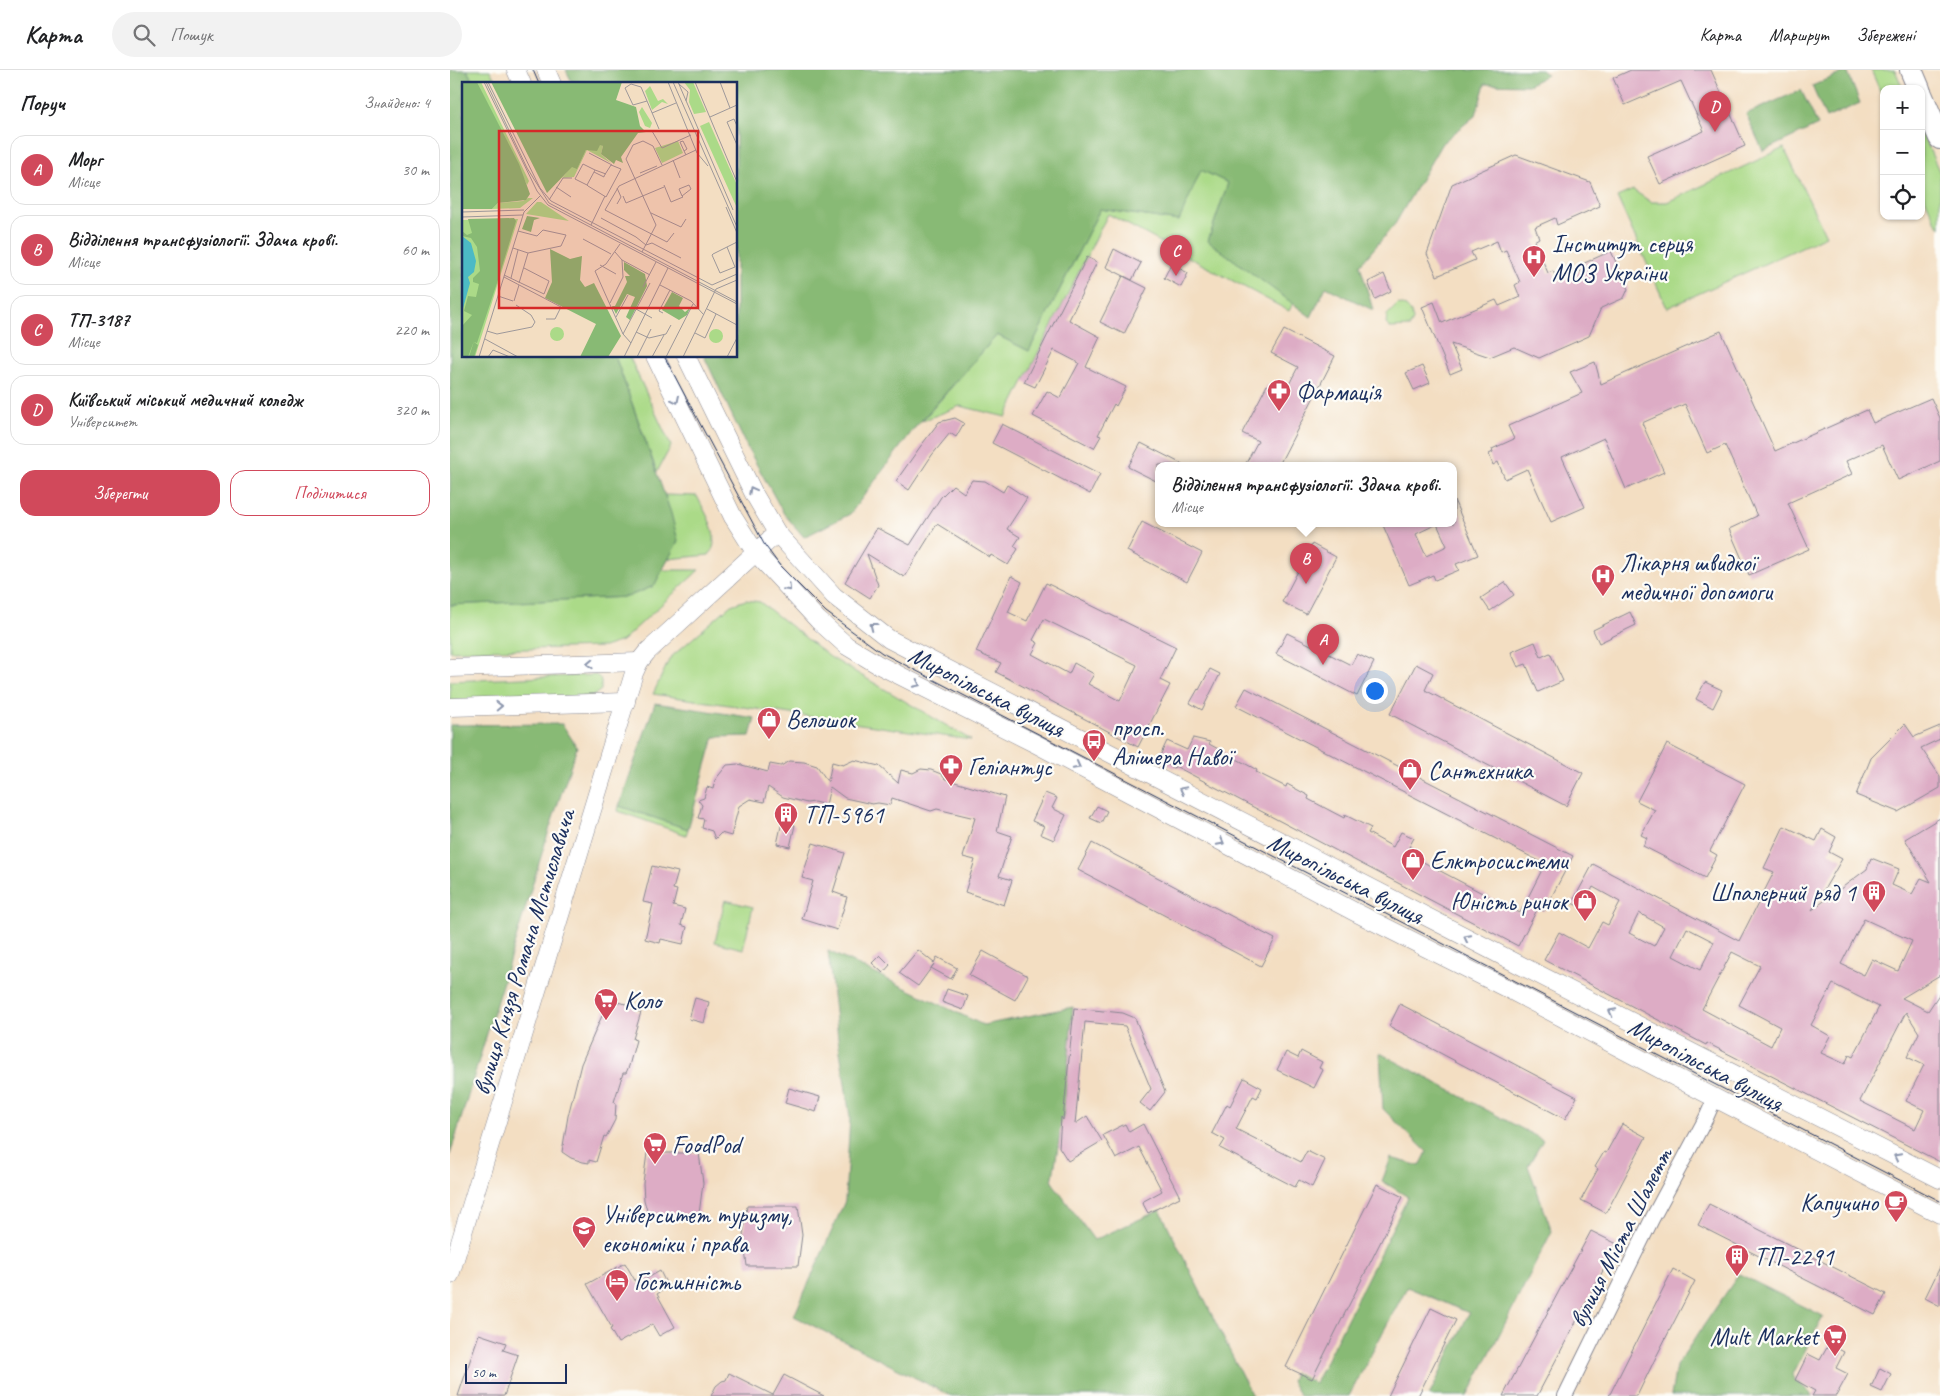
<!DOCTYPE html>
<html lang="uk">
<head>
<meta charset="utf-8">
<style>
	:root { --surface:#fff; --page:#f2f2f2; --text:#202124; --muted:#757577; --line:#e0e0e0; --accent:#d1495b }
	body { margin:0; font-family:Caveat,sans-serif; background:var(--page); color:var(--text) }
	.controls { position:absolute; right:15px; top:15px; display:grid; overflow:hidden; border-radius:10px; box-shadow:0 1px 4px #0004 }
	.controls button { width:45px; height:45px; display:grid; place-items:center; padding:0; border:0; border-bottom:1px solid var(--line); background:var(--surface); color:var(--text); font:25px sans-serif }
	.scale { position:absolute; left:15px; bottom:12px; width:102px; box-sizing:border-box; padding-left:5px; border:2px solid #1b2f5e; border-top:0; font-size:14px; line-height:18px; white-space:nowrap; color:#1b2f5e; -webkit-text-stroke:4px #fdfcf7; paint-order:stroke }
	.you { position:absolute; left:924px; top:620px; width:18px; height:18px; margin:-12px; border:4px solid #fff; border-radius:50%; background:#1a73e8; box-shadow:0 0 0 8px #1a73e833 }
	.badge { display:grid; place-items:center; width:32px; height:32px; border-radius:50%; background:var(--accent); color:#fff; font-size:16px; font-weight:700 }
	.pin { position:absolute; translate:-50% -41px; filter:drop-shadow(0 1px 2px #0008) }
	.pin::after { content:''; position:absolute; top:26px; width:18px; height:15px; background:inherit; clip-path:polygon(0 0,100% 0,50% 100%) }
	.popup { position:absolute; left:705px; top:392px; width:302px; height:65px; box-sizing:border-box; display:grid; place-content:center; border-radius:10px; background:var(--surface); filter:drop-shadow(0 1px 4px #0005); font-size:16px; white-space:nowrap; color:var(--muted) }
	.popup b { font-size:19px; color:var(--text) }
	.popup::after { content:''; position:absolute; left:50%; top:100%; margin-left:-10px; border:10px solid transparent; border-top-color:var(--surface) }
	.list { margin:0; padding:0; list-style:none }
	h2 { display:flex; justify-content:space-between; align-items:center; height:65px; margin:0; padding:0 20px; font-size:21px }
	h2 small { font-size:16px; font-weight:400; color:var(--muted) }
	.list li { display:grid; grid-template-columns:32px 1fr auto; gap:15px; align-items:center; box-sizing:border-box; height:70px; margin:0 10px 10px; padding:0 10px; border:1px solid var(--line); border-radius:15px }
	.list b { display:block; font-size:19px; white-space:nowrap }
	.list p { margin:0; font-size:16px; white-space:nowrap; color:var(--muted) }
	.list em { font-size:16px; font-style:normal; color:var(--muted) }
	.actions { display:flex; gap:10px; padding:15px 20px }
	.actions a { flex:1; padding:11px 0; border:1px solid var(--accent); border-radius:15px; text-align:center; font-size:18px; color:var(--accent) }
	.actions .main { background:var(--accent); color:#fff }
	.icon { flex:none; width:28px; height:28px; fill:none; stroke:currentColor; stroke-width:2; stroke-linecap:round; stroke-linejoin:round }
	.map { position:relative; flex:none; width:1490px; height:1326px; overflow:hidden }
	header { display:flex; align-items:center; gap:30px; box-sizing:border-box; height:70px; padding:0 25px; background:var(--surface); border-bottom:1px solid var(--line) }
	header strong { font-size:24px }
	nav { display:flex; gap:28px; margin-inline-start:auto; font-size:18px }
	.search { width:350px; height:45px; background:var(--page); display:flex; align-items:center; gap:12px; box-sizing:border-box; padding:0 18px; border-radius:28px; color:var(--muted); font-size:19px }
	main { display:flex }
	aside { flex:1; background:var(--surface) }
	.map>svg:first-child { display:block }
</style>
</head>
<body>
<header>
<strong>Карта</strong>
<div class="search"><svg class="icon" aria-label="search" viewBox="0 0 24 24"><circle cx="10" cy="10" r="6"/><path d="M15 15l6 6"/></svg>Пошук</div>
<nav><a>Карта</a><a>Маршрут</a><a>Збережені</a></nav>
</header>
<main>
<aside>
<h2>Поруч<small>Знайдено: 4</small></h2>
<ul class="list">
<li><span class="badge">A</span><div><b>Морг</b><p>Місце</p></div><em>30 m</em></li>
<li><span class="badge">B</span><div><b>Відділення трансфузіології. Здача крові.</b><p>Місце</p></div><em>60 m</em></li>
<li><span class="badge">C</span><div><b>ТП-3187</b><p>Місце</p></div><em>220 m</em></li>
<li><span class="badge">D</span><div><b>Київський міський медичний коледж</b><p>Університет</p></div><em>320 m</em></li>
</ul>
<div class="actions"><a class="main">Зберегти</a><a>Поділитися</a></div>
</aside>
<div class="map">
<svg width="1490" height="1326" viewBox="0 0 1490 1326">
	<rect width="100%" height="100%" fill="#fdfcf7"/>
	<filter id="ink" filterUnits="userSpaceOnUse"><feTurbulence type="fractalNoise" baseFrequency=".02" numOctaves="2"/><feDisplacementMap in="SourceGraphic" scale="10" xChannelSelector="R" yChannelSelector="G"/><feConvolveMatrix kernelMatrix="1 2 1 2 8 2 1 2 1" color-interpolation-filters="sRGB"/></filter>
	<filter id="wash" filterUnits="userSpaceOnUse"><feTurbulence type="fractalNoise" baseFrequency=".0096" numOctaves="4" result="noise"/><feDisplacementMap in="SourceGraphic" scale="20" xChannelSelector="R" yChannelSelector="G"/><feGaussianBlur stdDeviation="1.12" result="paint"/><feColorMatrix in="noise" values="0 0 0 0 0 0 0 0 0 0 0 0 0 0 0 0 0 1.4 0 .05"/><feComposite in="paint" operator="in"/></filter>
	<g filter="url(#wash)">
		<rect width="100%" height="100%" fill="#f3dec2"/>
		<g fill="#abda88" stroke="#638473">
			<path d="M 17,0 L 40,0 L 47,14 L 24,14 Z"/>
			<path d="M 1421,0 L 1445,0 L 1453,19 L 1434,19 L 1434,30 Z"/>
			<path d="M 1471,61 L 1490,103 L 1490,158 L 1485,151 L 1471,119 Z"/>
			<path d="M 1334,78 L 1376,166 L 1217,238 L 1167,127 L 1183,120 L 1201,132 L 1217,132 Z"/>
			<path d="M 751,100 L 778,113 L 758,171 L 843,233 L 839,241 L 658,144 L 556,347 L 510,336 L 472,351 L 547,265 L 579,281 L 650,139 L 728,151 Z"/>
			<path d="M 948,234 L 956,236 L 961,242 L 963,250 L 960,257 L 940,258 L 936,254 L 937,245 Z"/>
			<path d="M 165,286 L 179,286 L 221,376 L 207,402 Z"/>
			<path d="M 215,425 L 247,426 C 255,443 273,468 259,485 L 218,489 L 228,471 Z"/>
			<path d="M 212,500 L 249,500 L 172,571 L 154,577 L 0,581 L 0,535 L 177,527 L 204,516 Z"/>
			<path d="M 296,530 L 310,532 L 380,587 L 521,670 L 203,624 L 220,588 L 281,535 Z"/>
			<path d="M 146,605 L 151,610 L 151,620 L 143,626 L 0,633 L 0,611 Z"/>
			<path d="M 169,736 L 238,759 L 236,765 L 168,741 Z"/>
			<path d="M 275,830 L 303,837 L 293,879 L 265,872 Z"/>
		</g>
		<g fill="#88ba74" stroke="#527469">
			<path d="M 0,0 L 17,0 L 24,14 L 14,14 L 14,286 L 165,286 L 221,443 L 228,471 L 204,516 L 177,527 L 0,535 Z"/>
			<path d="M 116,0 L 1091,0 L 1097,5 L 1078,15 L 1035,14 L 1026,45 L 992,73 L 945,154 L 910,195 L 923,240 L 876,217 L 861,247 L 758,171 L 778,113 L 751,100 L 729,151 L 650,139 L 579,281 L 547,265 L 463,360 L 400,444 L 354,467 L 334,444 L 297,377 L 254,286 L 286,286 L 286,14 L 123,14 Z"/>
			<path d="M 1397,1 L 1410,33 L 1376,48 L 1362,16 Z"/>
			<path d="M 1351,20 L 1368,55 L 1313,81 L 1296,44 Z"/>
			<path d="M 205,633 L 305,648 L 300,666 L 264,667 L 238,759 L 169,736 Z"/>
			<path d="M 112,654 L 127,677 L 100,757 L 0,1085 L 0,655 Z"/>
			<path d="M 378,881 L 533,955 L 623,937 L 614,1042 L 602,1112 L 644,1170 L 710,1140 L 802,1326 L 501,1326 L 344,1246 L 395,1131 L 400,1047 L 388,968 Z"/>
			<path d="M 930,983 L 1093,1070 L 1078,1096 L 1102,1161 L 1018,1326 L 979,1326 L 1019,1243 L 957,1217 L 899,1326 L 850,1326 L 841,1311 L 844,1303 L 865,1313 L 958,1127 L 932,1111 L 941,1088 L 970,1096 L 977,1082 L 933,1039 Z"/>
			<path d="M 1289,1204 L 1373,1246 L 1342,1306 L 1363,1326 L 1221,1326 L 1226,1296 Z"/>
		</g>
		<g id="blocks">
			<g fill="#ddacc5" fill-rule="evenodd">
				<path d="M 1181,0 L 1261,0 L 1295,76 L 1210,114 L 1197,86 L 1254,61 L 1231,11 L 1175,35 L 1163,8 Z"/>
				<path d="M 1066,85 L 1140,112 L 1150,136 L 1107,155 L 1105,148 L 1085,157 L 1089,168 L 1084,171 L 1098,203 L 1103,201 L 1108,211 L 1131,201 L 1128,196 L 1161,181 L 1178,219 L 1174,228 L 1151,238 L 1139,266 L 1089,288 L 1064,277 L 1040,287 L 1001,274 L 1012,299 L 1000,304 L 972,237 L 984,232 L 992,253 L 1046,230 L 1049,236 L 1070,227 L 1065,215 L 1070,212 L 1056,180 L 1051,182 L 1047,171 L 1021,182 L 1025,190 L 987,206 L 977,184 L 1002,114 Z"/>
				<path d="M 664,179 L 691,193 L 682,210 L 656,197 Z"/>
				<path d="M 637,187 L 647,192 L 619,250 L 650,267 L 636,297 L 676,317 L 666,336 L 664,334 L 648,365 L 651,366 L 644,378 L 583,346 L 597,321 L 610,328 L 629,293 L 604,280 L 585,317 L 574,312 Z"/>
				<path d="M 721,194 L 738,203 L 731,217 L 714,208 Z"/>
				<path d="M 934,204 L 941,221 L 925,229 L 918,212 Z"/>
				<path d="M 673,206 L 697,218 L 674,264 L 650,252 Z"/>
				<path d="M 834,260 L 885,286 L 829,395 L 795,395 L 808,371 L 792,363 L 817,315 L 834,324 L 848,297 L 821,283 Z"/>
				<path d="M 1271,261 L 1325,381 L 1417,340 L 1423,353 L 1481,328 L 1490,348 L 1490,391 L 1448,410 L 1432,375 L 1396,391 L 1402,404 L 1338,433 L 1359,479 L 1299,505 L 1279,459 L 1307,446 L 1275,375 L 1257,383 L 1235,334 L 1192,353 L 1214,402 L 1176,419 L 1154,368 L 1112,387 L 1135,437 L 1101,452 L 1077,399 L 1055,409 L 1048,392 L 1043,395 L 1039,384 L 1043,382 L 1042,379 L 1064,369 L 1058,356 L 1132,323 L 1120,302 L 1145,292 L 1151,314 Z"/>
				<path d="M 972,296 L 980,313 L 964,320 L 956,303 Z"/>
				<path d="M 505,348 L 514,353 L 506,367 L 500,363 L 482,385 L 459,420 L 446,411 L 470,377 L 489,352 Z"/>
				<path d="M 552,354 L 650,404 L 640,424 L 542,373 Z"/>
				<path d="M 691,373 L 734,395 L 708,395 L 708,412 L 678,397 Z"/>
				<path d="M 522,410 L 535,411 L 553,422 L 557,415 L 577,428 L 557,459 L 570,467 L 564,476 L 568,479 L 558,495 L 541,485 L 540,487 L 487,454 L 454,507 L 417,484 L 428,515 L 420,528 L 395,512 L 427,458 L 460,475 L 491,427 L 503,415 L 514,423 Z"/>
				<path d="M 1004,430 L 1028,485 L 1006,494 L 1009,500 L 985,510 L 983,505 L 959,515 L 932,453 L 1004,453 ZM 987,454 L 997,476 L 976,486 L 966,464 Z"/>
				<path d="M 692,452 L 752,483 L 737,512 L 677,481 Z"/>
				<path d="M 862,474 L 886,487 L 856,544 L 832,532 Z"/>
				<path d="M 561,506 L 572,512 L 558,542 L 577,551 L 596,513 L 726,577 L 710,610 L 720,615 L 688,677 L 546,602 L 551,593 L 526,582 ZM 594,549 L 687,595 L 670,631 L 638,614 L 644,604 L 624,593 L 619,604 L 582,584 L 588,573 L 583,570 Z"/>
				<path d="M 1055,512 L 1064,525 L 1040,541 L 1031,528 Z"/>
				<path d="M 1180,542 L 1186,555 L 1149,573 L 1143,560 Z"/>
				<path d="M 837,563 L 901,595 L 907,584 L 924,592 L 907,626 L 826,584 Z"/>
				<path d="M 1085,572 L 1091,587 L 1100,583 L 1113,611 L 1088,622 L 1076,594 L 1068,597 L 1061,582 Z"/>
				<path d="M 966,594 L 983,603 L 975,620 L 1133,703 L 1116,736 L 940,644 Z"/>
				<path d="M 760,599 L 770,604 L 752,640 L 740,633 L 748,619 L 749,620 Z"/>
				<path d="M 1255,612 L 1272,620 L 1263,638 L 1246,629 Z"/>
				<path d="M 796,618 L 1123,786 L 1094,841 L 1088,838 L 1068,876 L 725,696 L 724,698 L 708,690 L 717,671 L 737,680 L 743,668 L 760,672 L 759,674 L 807,700 L 806,702 L 836,717 L 837,714 L 859,726 L 858,729 L 894,748 L 895,745 L 921,758 L 918,763 L 943,777 L 951,762 L 964,768 L 959,777 L 964,779 L 960,785 L 1070,843 L 1095,794 L 786,636 Z"/>
				<path d="M 1455,654 L 1464,667 L 1490,656 L 1490,669 L 1471,678 L 1490,706 L 1490,718 L 1448,742 L 1406,725 L 1421,688 Z"/>
				<path d="M 1217,674 L 1295,714 L 1260,781 L 1267,785 L 1255,808 L 1193,776 L 1197,768 L 1191,765 L 1205,740 L 1187,731 Z"/>
				<path d="M 404,690 L 429,696 L 448,713 L 451,700 L 463,703 L 471,699 L 481,700 L 491,704 L 495,709 L 555,727 L 547,761 L 562,766 L 549,806 L 562,810 L 554,835 L 515,822 L 525,790 L 513,787 L 525,748 L 487,739 L 481,741 L 442,728 L 440,735 L 428,733 L 422,734 L 395,728 L 380,717 L 376,735 L 364,732 L 357,733 L 333,727 L 318,717 L 314,732 L 300,729 L 289,736 L 281,766 L 271,763 L 265,769 L 262,761 L 252,758 L 254,749 L 248,748 L 252,735 L 248,730 L 254,728 L 257,717 L 263,719 L 265,710 L 277,695 L 288,694 L 318,702 L 320,694 L 331,696 L 339,691 L 354,692 L 367,696 L 378,712 L 382,692 L 393,695 Z"/>
				<path d="M 595,723 L 607,728 L 602,738 L 616,745 L 604,770 L 590,764 L 594,756 L 582,751 Z"/>
				<path d="M 647,736 L 657,741 L 651,753 L 640,748 Z"/>
				<path d="M 1490,748 L 1490,905 L 1452,928 L 1478,941 L 1490,923 L 1490,1092 L 1257,973 L 1256,975 L 1094,890 L 1109,862 L 1138,878 L 1152,852 L 1158,855 L 1170,832 L 1143,817 L 1132,838 L 1122,833 L 1143,794 L 1289,871 L 1324,802 L 1314,798 L 1334,756 L 1366,771 L 1372,759 L 1386,767 L 1379,782 L 1392,789 L 1362,840 L 1417,799 L 1421,788 L 1449,799 L 1442,815 L 1462,824 L 1471,808 L 1481,812 L 1455,769 ZM 1189,843 L 1214,857 L 1204,876 L 1179,863 ZM 1414,849 L 1462,871 L 1448,901 L 1422,889 L 1414,905 L 1391,894 ZM 1237,858 L 1264,872 L 1250,900 L 1223,886 ZM 1282,882 L 1310,896 L 1289,935 L 1330,957 L 1321,976 L 1252,939 ZM 1383,914 L 1429,937 L 1403,987 L 1399,985 L 1395,994 L 1371,983 L 1380,966 L 1361,955 ZM 1456,942 L 1469,963 L 1457,987 L 1474,995 L 1456,1031 L 1474,1040 L 1465,1059 L 1410,1031 Z"/>
				<path d="M 332,752 L 345,755 L 340,777 L 327,774 Z"/>
				<path d="M 363,773 L 395,783 L 383,822 L 397,827 L 387,860 L 352,849 L 363,811 L 352,808 Z"/>
				<path d="M 642,773 L 825,869 L 811,896 L 628,800 Z"/>
				<path d="M 202,796 L 228,802 L 223,819 L 227,820 L 223,836 L 235,839 L 231,855 L 237,857 L 233,874 L 211,869 L 210,873 L 195,869 L 203,834 L 193,832 Z"/>
				<path d="M 468,880 L 484,893 L 487,887 L 507,898 L 501,909 L 481,898 L 484,894 L 468,916 L 449,903 Z"/>
				<path d="M 533,881 L 578,906 L 565,930 L 519,905 Z"/>
				<path d="M 430,885 L 440,895 L 433,903 L 422,893 Z"/>
				<path d="M 497,919 L 518,926 L 513,940 L 492,932 Z"/>
				<path d="M 245,928 L 259,932 L 254,953 L 239,949 Z"/>
				<path d="M 162,931 L 181,935 L 186,938 L 185,941 L 191,942 L 183,969 L 186,970 L 179,996 L 176,1003 L 173,1003 L 164,1032 L 166,1033 L 165,1050 L 156,1067 L 154,1066 L 146,1092 L 139,1090 L 139,1093 L 133,1092 L 121,1088 L 112,1082 L 118,1046 L 131,994 L 158,932 L 162,933 Z"/>
				<path d="M 950,934 L 1127,1027 L 1115,1049 L 939,956 Z"/>
				<path d="M 624,938 L 673,943 L 685,948 L 715,1022 L 700,1041 L 690,1033 L 701,1019 L 675,956 L 635,952 L 625,1054 L 637,1046 L 652,1071 L 618,1091 L 609,1077 L 611,1047 L 613,1050 Z"/>
				<path d="M 851,981 L 872,992 L 869,998 L 873,1000 L 864,1018 L 827,1000 L 836,982 L 848,988 Z"/>
				<path d="M 794,1008 L 812,1018 L 807,1028 L 803,1026 L 786,1059 L 851,1092 L 857,1081 L 875,1090 L 862,1117 L 849,1110 L 845,1117 L 770,1078 L 775,1070 L 762,1063 L 777,1034 L 780,1036 Z"/>
				<path d="M 339,1018 L 370,1027 L 366,1042 L 335,1033 Z"/>
				<path d="M 675,1054 L 679,1062 L 693,1054 L 730,1127 L 698,1143 L 692,1132 L 712,1121 L 689,1077 L 666,1089 L 653,1065 Z"/>
				<path d="M 1172,1054 L 1196,1067 L 1156,1143 L 1131,1130 L 1148,1099 L 1145,1097 L 1154,1082 L 1156,1083 Z"/>
				<path d="M 197,1083 L 249,1083 L 253,1113 L 249,1144 L 198,1144 L 194,1130 L 193,1113 Z"/>
				<path d="M 927,1114 L 953,1127 L 862,1309 L 836,1297 Z"/>
				<path d="M 1259,1134 L 1436,1224 L 1425,1245 L 1248,1155 Z"/>
				<path d="M 297,1136 L 348,1136 L 352,1165 L 348,1196 L 297,1196 L 293,1165 Z"/>
				<path d="M 1141,1161 L 1167,1174 L 1087,1326 L 1053,1326 Z"/>
				<path d="M 175,1193 L 187,1214 L 210,1201 L 218,1217 L 207,1224 L 225,1257 L 209,1266 L 202,1254 L 168,1273 L 160,1259 L 162,1258 L 137,1214 Z"/>
				<path d="M 1490,1197 L 1490,1236 L 1475,1228 Z"/>
				<path d="M 1223,1199 L 1245,1211 L 1205,1289 L 1187,1326 L 1159,1326 Z"/>
				<path d="M 981,1238 L 1006,1250 L 968,1326 L 938,1326 Z"/>
				<path d="M 29,1264 L 56,1273 L 53,1280 L 68,1285 L 54,1326 L 8,1326 Z"/>
				<path d="M 1379,1274 L 1394,1282 L 1386,1298 L 1398,1304 L 1386,1326 L 1362,1326 L 1365,1321 L 1345,1310 L 1358,1284 L 1370,1290 Z"/>
				<path d="M 1430,1298 L 1441,1304 L 1432,1322 L 1421,1317 Z"/>
				<path d="M 279,1303 L 323,1325 L 334,1305 L 374,1326 L 261,1326 L 266,1316 L 272,1311 L 276,1310 Z"/>
			</g>
		</g>
	</g>
	<g filter="url(#ink)">
		<use href="#blocks" fill-opacity="0" stroke="#878690" stroke-width="1"/>
		<g fill="none" stroke-linecap="round" stroke-linejoin="round">
			<g stroke="#878690" stroke-width="16">
				<path id="minor" d="M 1115,1326 L 1202,1149 L 1256,1048 L 1265,1028"/>
			</g>
			<g stroke="#878690" stroke-width="19">
				<g id="tertiary">
					<path d="M 66,0 L 72,14"/>
					<path d="M 96,0 L 102,14"/>
					<path d="M 205,286 L 283,447 L 305,482 L 368,550 L 397,576 L 427,594 L 588,675 L 905,842 L 1060,920 L 1265,1028 L 1490,1144"/>
					<path d="M 236,286 L 304,424 L 327,463 L 384,526 L 439,569 L 1072,896 L 1490,1109"/>
					<path d="M 0,598 L 189,592"/>
					<path d="M 0,637 L 176,632"/>
					<path d="M 0,1205 L 184,603 L 189,592 L 197,582 L 327,463"/>
				</g>
			</g>
			<g stroke="#878690" stroke-width="24">
				<g id="primary">
					<path d="M 1461,0 L 1469,19"/>
					<path d="M 1471,24 L 1490,68"/>
				</g>
			</g>
			<use href="#minor" stroke="#fff" stroke-width="14"/>
			<use href="#tertiary" stroke="#fff" stroke-width="18"/>
			<use href="#primary" stroke="#fff" stroke-width="22"/>
			<g stroke="#1b2f5e" stroke-width="1">
				<path d="M 83,0 L 89,14"/>
				<path d="M 214,286 L 314,474 L 330,496 L 376,542 L 432,583 L 1490,1131"/>
			</g>
		</g>
		<defs><path id="oneway-chevron" d="M-2-3.5L2.5 0L-2 3.5" fill="none" stroke-width="1.6" stroke-linecap="round" stroke-linejoin="round" transform="scale(1.25)"/></defs>
		<g stroke="#8d97ae">
			<use href="#oneway-chevron" transform="translate(226 330) rotate(64)"/>
			<use href="#oneway-chevron" transform="translate(302 420) rotate(-118)"/>
			<use href="#oneway-chevron" transform="translate(338 518) rotate(47)"/>
			<use href="#oneway-chevron" transform="translate(423 556) rotate(-142)"/>
			<use href="#oneway-chevron" transform="translate(140 594) rotate(178)"/>
			<use href="#oneway-chevron" transform="translate(467 614) rotate(26)"/>
			<use href="#oneway-chevron" transform="translate(49 636) rotate(-2)"/>
			<use href="#oneway-chevron" transform="translate(627 696) rotate(28)"/>
			<use href="#oneway-chevron" transform="translate(733 720) rotate(-153)"/>
			<use href="#oneway-chevron" transform="translate(771 772) rotate(28)"/>
			<use href="#oneway-chevron" transform="translate(1017 868) rotate(-153)"/>
			<use href="#oneway-chevron" transform="translate(1162 942) rotate(-153)"/>
			<use href="#oneway-chevron" transform="translate(1447 1087) rotate(-153)"/>
		</g>
	</g>
	<defs>
		<g id="hospital-pin" transform="scale(1.25)"><path d="M0 17L-7.5 6A9.5 9.5 0 1 1 7.5 6Z" fill="#d1495b" stroke="#fdfcf7"/><path d="M-5-5h3v3.5h4V-5h3V5h-3V1.5h-4V5h-3Z" fill="#fff"/></g>
		<g id="pharmacy-pin" transform="scale(1.25)"><path d="M0 17L-7.5 6A9.5 9.5 0 1 1 7.5 6Z" fill="#d1495b" stroke="#fdfcf7"/><path d="M-2-6h4v4h4v4h-4v4h-4v-4h-4v-4h4Z" fill="#fff"/></g>
		<g id="shop-pin" transform="scale(1.25)"><path d="M0 17L-7.5 6A9.5 9.5 0 1 1 7.5 6Z" fill="#d1495b" stroke="#fdfcf7"/><path d="M-5-2.5h2.3a2.7 3.5 0 0 1 5.4 0H5L5.5 6h-11ZM-1.5-2.5h3a1.5 2.3 0 0 0-3 0Z" fill="#fff"/></g>
		<g id="bus-pin" transform="scale(1.25)"><path d="M0 17L-7.5 6A9.5 9.5 0 1 1 7.5 6Z" fill="#d1495b" stroke="#fdfcf7"/><path d="M-5-6H5V4H4V6H2V4H-2V6H-4V4H-5ZM-3.5-4V0h7V-4ZM-3.5 1.2v1.5H-2V1.2ZM2 1.2v1.5H3.5V1.2Z" fill="#fff"/></g>
		<g id="building-pin" transform="scale(1.25)"><path d="M0 17L-7.5 6A9.5 9.5 0 1 1 7.5 6Z" fill="#d1495b" stroke="#fdfcf7"/><path d="M-4-6H4V6H1V3H-1V6H-4ZM-2.5-4.3h1.7v1.8h-1.7ZM.8-4.3h1.7v1.8H.8ZM-2.5-1h1.7V.8h-1.7ZM.8-1h1.7V.8H.8Z" fill="#fff"/></g>
		<g id="supermarket-pin" transform="scale(1.25)"><path d="M0 17L-7.5 6A9.5 9.5 0 1 1 7.5 6Z" fill="#d1495b" stroke="#fdfcf7"/><path d="M-6-5.5h2.5l.6 2H6L4.5 2H-2.5L-4.4-4H-6ZM-1.5 3.2a1.3 1.3 0 1 0 .1 0ZM3 3.2a1.3 1.3 0 1 0 .1 0Z" fill="#fff"/></g>
		<g id="cafe-pin" transform="scale(1.25)"><path d="M0 17L-7.5 6A9.5 9.5 0 1 1 7.5 6Z" fill="#d1495b" stroke="#fdfcf7"/><path d="M-5.5-4.5H6V0H3Q3 3.5 0 3.5H-2.5Q-5.5 3.5-5.5 0ZM3-3.2v2h1.7v-2ZM-6 4.5H4V6H-6Z" fill="#fff"/></g>
		<g id="university-pin" transform="scale(1.25)"><path d="M0 17L-7.5 6A9.5 9.5 0 1 1 7.5 6Z" fill="#d1495b" stroke="#fdfcf7"/><path d="M0-5L7-2L0 1L-7-2ZM-4 1L0 2.5L4 1V4Q0 6-4 4Z" fill="#fff"/></g>
		<g id="hotel-pin" transform="scale(1.25)"><path d="M0 17L-7.5 6A9.5 9.5 0 1 1 7.5 6Z" fill="#d1495b" stroke="#fdfcf7"/><path d="M-6-4.5h1.5V1H6V5H4.5V3h-9V5H-6ZM-4 0a1.8 1.8 0 1 1 3.6 0ZM.5 0V-2.5h3Q6-2.5 6 0Z" fill="#fff"/></g>
	</defs>
	<g fill-rule="evenodd">
		<use href="#hospital-pin" x="1084" y="187"/>
		<use href="#pharmacy-pin" x="829" y="321"/>
		<use href="#hospital-pin" x="1153" y="506"/>
		<use href="#shop-pin" x="319" y="649"/>
		<use href="#bus-pin" x="644" y="671"/>
		<use href="#pharmacy-pin" x="501" y="696"/>
		<use href="#shop-pin" x="960" y="700"/>
		<use href="#building-pin" x="336" y="744"/>
		<use href="#shop-pin" x="963" y="790"/>
		<use href="#building-pin" x="1424" y="822"/>
		<use href="#shop-pin" x="1135" y="831"/>
		<use href="#supermarket-pin" x="156" y="930"/>
		<use href="#supermarket-pin" x="205" y="1074"/>
		<use href="#cafe-pin" x="1446" y="1132"/>
		<use href="#university-pin" x="134" y="1158"/>
		<use href="#building-pin" x="1287" y="1186"/>
		<use href="#hotel-pin" x="167" y="1211"/>
		<use href="#supermarket-pin" x="1385" y="1266"/>
	</g>
	<g text-anchor="middle" stroke-width="4.5" stroke-linejoin="round" paint-order="stroke">
		<g font-size="25" fill="#1b2f5e" stroke="#fdfcf7" text-anchor="start">
			<text x="1102" y="182">Інститут серця<tspan x="1102" dy="29">МОЗ України</tspan></text>
			<text x="846" y="330">Фармація</text>
			<text x="1170" y="501">Лікарня швидкої<tspan x="1170" dy="29">медичної допомоги</tspan></text>
			<text x="336" y="658">Велошок</text>
			<text x="662" y="666">просп.<tspan x="662" dy="29">Алішера Навої</tspan></text>
			<text x="518" y="705">Геліантус</text>
			<text x="978" y="709">Сантехника</text>
			<text x="354" y="753">ТП-5961</text>
			<text x="980" y="799">Елктросистеми</text>
			<text x="1406" y="831" text-anchor="end">Шпалерний ряд 1</text>
			<text x="1118" y="840" text-anchor="end">Юність ринок</text>
			<text x="174" y="939">Коло</text>
			<text x="222" y="1083">FoodPod</text>
			<text x="1428" y="1141" text-anchor="end">Капучино</text>
			<text x="152" y="1153">Університет туризму,<tspan x="152" dy="29">економіки і права</tspan></text>
			<text x="1304" y="1195">ТП-2291</text>
			<text x="184" y="1220">Гостинність</text>
			<text x="1368" y="1275" text-anchor="end">Mult Market</text>
		</g>
		<g font-size="25" fill="#1b2f5e" stroke="#fdfcf7">
			<text transform="translate(537 621) rotate(27)" y="9">Миропільська вулиця</text>
			<text transform="translate(896 808) rotate(27)" y="9">Миропільська вулиця</text>
			<text transform="translate(73 882) rotate(-73)" y="9">вулиця Князя Романа Мстиславича</text>
			<text transform="translate(1256 994) rotate(28)" y="9">Миропільська вулиця</text>
			<text transform="translate(1170 1167) rotate(-63)" y="9">вулиця Міста Шалетт</text>
		</g>
	</g>
	<g transform="translate(12 12)">
		<rect width="275" height="275" fill="#f3dec2"/>
		<path d="M 15,0 L 19,0 L 67,99 L 65,103 ZM 222,0 L 231,0 L 244,30 L 232,32 L 227,20 L 228,8 ZM 188,4 L 196,19 L 201,17 L 206,22 L 200,20 L 190,28 L 183,9 ZM 180,25 L 190,41 L 188,46 L 183,44 L 177,30 ZM 247,40 L 275,103 L 275,126 L 238,44 ZM 216,59 L 221,71 L 200,81 L 193,66 ZM 138,62 L 141,64 L 139,72 L 149,81 L 125,68 L 112,95 L 100,96 L 110,84 L 115,86 L 124,68 ZM 66,116 L 71,116 L 58,126 L 30,127 L 36,121 L 61,119 ZM 75,120 L 79,120 L 107,139 L 64,132 ZM 56,137 L 13,275 L 0,275 L 0,138 ZM88 252a7 7 0 1 1 14 0a7 7 0 1 1-14 0ZM247 254a7 7 0 1 1 14 0a7 7 0 1 1-14 0Z" fill="#abda88"/>
		<path d="M 0,0 L 15,0 L 57,82 L 68,112 L 64,118 L 36,121 L 30,127 L 0,127 ZM 29,0 L 160,0 L 154,18 L 174,25 L 178,44 L 184,50 L 176,51 L 159,75 L 161,81 L 154,78 L 152,82 L 139,72 L 141,64 L 138,63 L 135,69 L 124,68 L 115,87 L 110,85 L 85,111 ZM 65,134 L 78,136 L 72,138 L 69,150 L 60,147 ZM 52,136 L 54,139 L 35,201 L 15,261 L 12,260 L 16,263 L 12,275 L 7,275 L 12,259 L 6,275 L 0,275 L 0,244 L 10,233 L 2,229 L 6,214 L 14,215 L 17,202 L 11,200 L 11,196 L 18,189 L 15,165 L 9,156 L 0,154 L 0,149 L 5,153 L 10,151 L 6,137 ZM 88,167 L 108,177 L 120,174 L 118,198 L 123,205 L 132,201 L 159,254 L 146,275 L 118,275 L 134,242 L 83,216 L 90,200 ZM 162,180 L 183,192 L 185,204 L 168,238 L 164,235 L 173,215 L 165,212 L 154,232 L 150,224 L 153,224 L 165,200 L 163,194 L 168,194 L 162,188 ZM 210,210 L 221,216 L 217,224 L 223,230 L 228,226 L 225,233 L 217,238 L 200,228 Z" fill="#88ba74"/>
		<path d="M 0,154 L 9,161 L 14,179 L 12,190 L 6,195 L 8,201 L 0,230 Z" fill="#4cbac5"/>
		<path fill="none" stroke="#9d989a" stroke-width="1" d="M 22,0 L 75,109 L 86,123 L 275,222M 24,0 L 65,86 L 87,121 L 275,220M 26,0 L 78,106 L 89,119 L 250,203M 206,0 L 235,71 L 246,84M 211,0 L 275,145M 216,0 L 271,128M 233,0 L 275,100M 258,0 L 268,26M 217,2 L 226,10 L 224,19M 185,19 L 171,23 L 163,6 L 169,2 L 179,5 L 197,47M 190,31 L 214,21M 248,35 L 275,23M 275,44 L 272,37 L 265,40 L 275,63M 190,49 L 200,66 L 229,53M 222,69 L 225,67 L 221,59 L 218,60 L 223,71 L 224,73M 127,71 L 150,83M 211,78 L 218,96M 132,90 L 142,95 L 142,94 L 149,83 L 159,87 L 144,115 L 126,104 L 125,103 L 132,90 L 133,88 L 144,92M 178,91 L 195,84M 125,103 L 113,97 L 121,82 L 133,88M 202,103 L 209,120 L 221,115 L 220,114 L 217,107 L 227,103 L 229,107 L 220,114M 94,105 L 109,115M 161,114 L 164,121 L 202,105M 87,118 L 101,96 L 110,96M 155,122 L 159,115 L 155,106M 264,125 L 275,151M 0,130 L 62,128M 189,131 L 219,145 L 224,137M 0,135 L 61,133M 139,136 L 174,155 L 184,163 L 190,161 L 219,176M 129,143 L 143,114M 212,151 L 205,160 L 143,128 L 157,104 L 234,68M 121,157 L 149,172M 158,162 L 144,182 L 133,189 L 161,252 L 169,261M 265,165 L 273,185 L 258,191 L 250,173 L 251,172 L 275,160M 51,166 L 66,171 L 99,164 L 104,153 L 81,148 L 75,154 L 56,149M 180,170 L 194,143 L 164,77 L 171,63 L 181,59 L 191,64 L 200,83M 160,178 L 188,193M 138,183 L 154,192M 42,193 L 82,212 L 87,199 L 62,186M 42,195 L 99,225 L 93,237 L 84,237M 49,196 L 56,168M 57,201 L 66,171M 198,203 L 229,219 L 242,233M 250,203 L 275,192M 181,205 L 194,180M 36,214 L 51,219M 52,219 L 57,203M 148,221 L 161,195 L 160,178 L 153,170M 174,227 L 190,236M 245,227 L 275,243M 201,231 L 197,229 L 208,208M 154,235 L 166,213M 25,249 L 35,252 L 70,245 L 73,240 L 69,233 L 54,223M 174,250 L 187,256 L 204,252 L 209,243M 233,251 L 243,256 L 254,232M 161,252 L 188,201M 23,257 L 56,275M 17,275 L 62,130 L 79,113M 26,275 L 31,268 L 48,275M 162,275 L 206,186M 175,275 L 189,247M 190,275 L 202,253M 204,275 L 231,222M 221,275 L 254,207 L 275,198M 265,275 L 275,256"/>
		<path fill="#d62828" fill-opacity="0.15" stroke="#d62828" stroke-width="2.5" d="M 37,49 L 236,49 L 236,226 L 37,226 Z"/>
		<rect width="275" height="275" fill="none" stroke="#1b2f5e" stroke-width="2.5"/>
	</g>
</svg>
<div class="controls">
<button>+</button>
<button>−</button>
<button><svg class="icon" aria-label="locate" viewBox="0 0 24 24"><circle cx="12" cy="12" r="6"/><path d="M12 2v4M12 18v4M2 12h4M18 12h4"/></svg></button>
</div>
<div class="scale">50 m</div>
<div class="you"></div>
<div class="pin badge" style="left:873px;top:595px">A</div>
<div class="pin badge" style="left:856px;top:514px">B</div>
<div class="popup"><b>Відділення трансфузіології. Здача крові.</b>Місце</div>
<div class="pin badge" style="left:726px;top:206px">C</div>
<div class="pin badge" style="left:1265px;top:62px">D</div>
</div>
</main>
</body>
</html>
